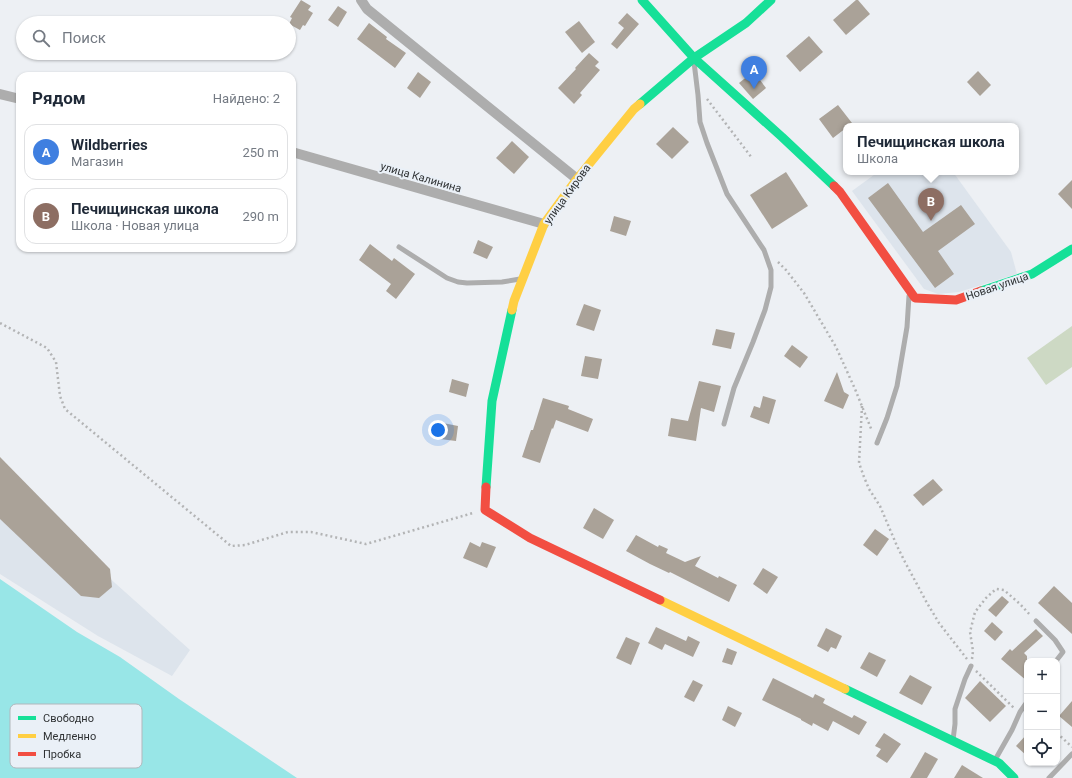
<!DOCTYPE html>
<html lang="ru">
<head>
<meta charset="utf-8">
<style>
	:root { --surface:#fff; --page:#f2f2f3; --text:#1f2937; --muted:#747a83; --line:#e0e1e3; --accent:#2563eb }
	body { margin:0; font-family:Roboto,sans-serif; background:var(--page); color:var(--text) }
	.controls { position:absolute; right:12px; bottom:12px; display:grid; overflow:hidden; border-radius:8px; box-shadow:0 1px 3px #0004 }
	.controls button { width:36px; height:36px; display:grid; place-items:center; padding:0; border:0; border-bottom:1px solid var(--line); background:var(--surface); color:var(--text); font:20px sans-serif }
	.you { position:absolute; left:438px; top:430px; width:14px; height:14px; margin:-10px; border:3px solid #fff; border-radius:50%; background:#1a73e8; box-shadow:0 0 0 6px #1a73e833 }
	.badge { display:grid; place-items:center; width:26px; height:26px; border-radius:50%; background:var(--accent); color:#fff; font-size:13px; font-weight:700 }
	.pin { position:absolute; translate:-50% -33px; filter:drop-shadow(0 1px 2px #0008) }
	.pin::after { content:''; position:absolute; top:21px; width:14px; height:12px; background:inherit; clip-path:polygon(0 0,100% 0,50% 100%) }
	.popup { position:absolute; left:843px; top:123px; width:176px; height:52px; box-sizing:border-box; display:grid; place-content:center; border-radius:8px; background:var(--surface); filter:drop-shadow(0 1px 3px #0005); font-size:13px; white-space:nowrap; color:var(--muted) }
	.popup b { font-size:15px; color:var(--text) }
	.popup::after { content:''; position:absolute; left:50%; top:100%; margin-left:-8px; border:8px solid transparent; border-top-color:var(--surface) }
	.list { margin:0; padding:0; list-style:none }
	h2 { display:flex; justify-content:space-between; align-items:center; height:52px; margin:0; padding:0 16px; font-size:17px }
	h2 small { font-size:13px; font-weight:400; color:var(--muted) }
	.list li { display:grid; grid-template-columns:26px 1fr auto; gap:12px; align-items:center; box-sizing:border-box; height:56px; margin:0 8px 8px; padding:0 8px; border:1px solid var(--line); border-radius:12px }
	.list b { display:block; font-size:15px; white-space:nowrap }
	.list p { margin:0; font-size:13px; white-space:nowrap; color:var(--muted) }
	.list em { font-size:13px; font-style:normal; color:var(--muted) }
	.icon { flex:none; width:22px; height:22px; fill:none; stroke:currentColor; stroke-width:2; stroke-linecap:round; stroke-linejoin:round }
	.map { position:relative; flex:none; width:1072px; height:778px; overflow:hidden }
	.search { position:absolute; background:var(--surface); box-shadow:0 1px 3px #0004; left:16px; top:16px; width:280px; height:44px; display:flex; align-items:center; gap:10px; box-sizing:border-box; padding:0 14px; border-radius:22px; color:var(--muted); font-size:15px }
	.panel { position:absolute; background:var(--surface); box-shadow:0 1px 3px #0004; left:16px; top:72px; width:280px; height:180px; border-radius:12px }
	.map>svg:first-child { display:block }
</style>
</head>
<body>
<div class="map">
<svg width="1072" height="778" viewBox="0 0 1072 778">
	<rect width="100%" height="100%" fill="#edf0f4"/>
	<g fill="#dde4ec">
		<path d="M 878,172 L 953,172 L 1011,252 L 1017,274 L 959,292 L 938,294 L 924,289 L 852,191 Z"/>
		<path d="M 0,465 L 106,575 L 190,650 L 172,676 L 98,636 L 0,574 Z"/>
	</g>
	<path fill="#cdd9c4" d="M 1072,326 L 1072,367 L 1046,385 L 1027,358 Z"/>
	<path fill="#98e6e7" d="M 0,579 L 77,632 L 120,657 L 179,699 L 297,778 L 0,778 Z"/>
	<g fill="#aaa298">
		<path d="M 301,0 L 311,6 L 308,10 L 313,13 L 305,26 L 303,25 L 300,30 L 289,24 L 292,18 L 290,17 Z"/>
		<path d="M 856,0 L 858,0 L 870,14 L 846,35 L 833,20 Z"/>
		<path d="M 338,6 L 347,12 L 338,27 L 328,20 Z"/>
		<path d="M 627,13 L 639,24 L 617,49 L 611,44 L 624,28 L 618,23 Z"/>
		<path d="M 579,21 L 595,42 L 582,53 L 565,32 Z"/>
		<path d="M 369,23 L 387,37 L 386,39 L 406,53 L 395,68 L 357,39 Z"/>
		<path d="M 809,36 L 823,52 L 800,72 L 786,56 Z"/>
		<path d="M 589,53 L 599,62 L 595,66 L 600,70 L 580,93 L 582,95 L 574,104 L 558,88 L 576,69 L 575,68 Z"/>
		<path d="M 754,71 L 761,79 L 760,80 L 766,88 L 753,99 L 739,83 Z"/>
		<path d="M 978,71 L 991,85 L 980,96 L 967,82 Z"/>
		<path d="M 418,72 L 431,82 L 420,98 L 407,88 Z"/>
		<path d="M 838,105 L 852,123 L 849,126 L 846,126 L 846,128 L 833,138 L 819,119 Z"/>
		<path d="M 673,127 L 689,142 L 672,159 L 656,144 Z"/>
		<path d="M 512,141 L 529,157 L 514,174 L 496,158 Z"/>
		<path d="M 786,172 L 808,206 L 772,229 L 750,195 Z"/>
		<path d="M 1072,180 L 1072,209 L 1058,194 Z"/>
		<path d="M 888,183 L 923,232 L 961,205 L 975,224 L 938,251 L 954,274 L 935,288 L 868,198 Z"/>
		<path d="M 614,216 L 631,221 L 626,236 L 610,231 Z"/>
		<path d="M 478,240 L 493,247 L 487,259 L 473,253 Z"/>
		<path d="M 370,244 L 392,261 L 394,258 L 415,274 L 396,299 L 386,291 L 391,284 L 359,260 Z"/>
		<path d="M 584,304 L 601,310 L 594,331 L 576,325 Z"/>
		<path d="M 716,329 L 735,333 L 731,349 L 712,345 Z"/>
		<path d="M 792,345 L 808,357 L 800,368 L 784,356 Z"/>
		<path d="M 585,356 L 602,359 L 598,379 L 581,376 Z"/>
		<path d="M 837,372 L 844,392 L 849,395 L 843,409 L 824,401 Z"/>
		<path d="M 452,379 L 469,384 L 466,397 L 449,392 Z"/>
		<path d="M 699,381 L 721,386 L 714,412 L 701,408 L 696,441 L 668,436 L 671,418 L 688,421 Z"/>
		<path d="M 763,396 L 776,400 L 769,424 L 750,417 L 754,406 L 760,408 Z"/>
		<path d="M 543,398 L 569,406 L 568,409 L 593,419 L 588,432 L 556,420 L 553,429 L 552,428 L 540,463 L 522,457 L 531,430 L 533,430 Z"/>
		<path d="M 443,423 L 458,426 L 456,441 L 440,439 Z"/>
		<path d="M 0,457 L 110,569 L 112,587 L 99,598 L 81,596 L 0,519 Z"/>
		<path d="M 933,479 L 943,490 L 923,506 L 913,495 Z"/>
		<path d="M 594,508 L 614,520 L 603,539 L 583,528 Z"/>
		<path d="M 875,529 L 889,539 L 877,556 L 863,545 Z"/>
		<path d="M 636,535 L 658,547 L 659,545 L 668,549 L 666,553 L 685,562 L 701,556 L 695,566 L 718,578 L 719,576 L 737,585 L 729,602 L 670,572 L 669,573 L 650,564 L 626,551 Z"/>
		<path d="M 470,542 L 480,547 L 482,542 L 496,547 L 487,568 L 463,558 Z"/>
		<path d="M 763,568 L 778,577 L 767,594 L 753,584 Z"/>
		<path d="M 1054,586 L 1072,603 L 1072,634 L 1038,603 Z"/>
		<path d="M 1002,596 L 1009,602 L 996,617 L 988,610 Z"/>
		<path d="M 992,622 L 1003,632 L 995,641 L 984,631 Z"/>
		<path d="M 656,627 L 686,641 L 688,636 L 700,642 L 693,657 L 665,644 L 662,650 L 648,643 Z"/>
		<path d="M 826,628 L 842,636 L 836,649 L 831,647 L 828,652 L 817,646 Z"/>
		<path d="M 1036,629 L 1043,636 L 1024,653 L 1027,656 L 1027,681 L 1001,659 L 1010,649 L 1012,651 Z"/>
		<path d="M 626,637 L 640,643 L 631,665 L 616,658 Z"/>
		<path d="M 727,648 L 737,652 L 732,665 L 722,662 Z"/>
		<path d="M 869,652 L 886,660 L 877,677 L 860,668 Z"/>
		<path d="M 910,675 L 932,687 L 922,705 L 899,693 Z"/>
		<path d="M 773,678 L 813,698 L 815,694 L 825,699 L 823,703 L 852,718 L 854,715 L 867,722 L 859,735 L 833,721 L 828,731 L 813,723 L 812,726 L 801,720 L 801,719 L 762,700 Z"/>
		<path d="M 693,680 L 703,685 L 694,702 L 684,697 Z"/>
		<path d="M 980,681 L 1006,706 L 990,722 L 965,698 Z"/>
		<path d="M 1072,701 L 1072,727 L 1059,716 Z"/>
		<path d="M 728,706 L 742,713 L 735,727 L 722,720 Z"/>
		<path d="M 884,733 L 901,744 L 887,763 L 876,756 L 881,749 L 875,746 Z"/>
		<path d="M 1027,734 L 1027,756 L 1016,746 Z"/>
		<path d="M 925,752 L 938,759 L 927,778 L 910,778 Z"/>
		<path d="M 962,765 L 983,778 L 954,778 Z"/>
	</g>
	<g fill="none" stroke-linecap="round" stroke-linejoin="round">
		<g stroke="#b3b4b5" stroke-width="2.5" stroke-dasharray="2 3" stroke-linecap="butt">
			<path d="M 707,99 L 752,158"/>
			<path d="M 778,262 L 786,270 L 804,293 L 836,347 L 855,389 L 872,431"/>
			<path d="M 0,323 L 47,348 L 56,362 L 60,396 L 65,409 L 231,546 L 245,545 L 288,532 L 311,532 L 366,544 L 473,513"/>
			<path d="M 862,406 L 859,463 L 864,477 L 869,489 L 880,506 L 897,546 L 905,562 L 927,603 L 939,623 L 967,659"/>
			<path d="M 972,659 L 973,651 L 970,632 L 975,612 L 986,598 L 996,589 L 1004,590 L 1020,604 L 1031,616"/>
			<path d="M 976,671 L 1014,708"/>
			<path d="M 1057,733 L 1072,747"/>
		</g>
		<g stroke="#adadad" stroke-width="5">
			<path d="M 694,62 L 698,95 L 700,122 L 707,143 L 727,194 L 764,250 L 771,270 L 771,287 L 765,310 L 753,342 L 734,388 L 724,424"/>
			<path d="M 399,247 L 447,278 L 458,282 L 467,283 L 502,282 L 520,279"/>
			<path d="M 877,443 L 887,418 L 897,386 L 907,327 L 909,296"/>
			<path d="M 1036,621 L 1055,640 L 1063,652 L 1056,661"/>
			<path d="M 953,740 L 955,724 L 955,709 L 965,679 L 971,666"/>
			<path d="M 995,760 L 1012,730 L 1020,712 L 1027,702"/>
			<path d="M 1049,778 L 1072,754"/>
		</g>
		<g stroke="#adadad" stroke-width="10">
			<path d="M 361,0 L 367,9 L 577,179"/>
			<path d="M 0,94 L 20,99"/>
			<path d="M 292,152 L 544,224"/>
		</g>
		<g stroke="#16e098" stroke-width="9">
			<path d="M 642,0 L 694,58 L 782,137 L 834,186"/>
			<path d="M 640,104 L 694,58 L 746,23 L 771,0"/>
			<path d="M 981,291 L 1032,274 L 1072,249"/>
			<path d="M 486,487 L 492,401 L 512,310"/>
			<path d="M 845,689 L 999,763 L 1014,778"/>
		</g>
		<g stroke="#ffcf43" stroke-width="9">
			<path d="M 512,310 L 514,301 L 544,224 L 577,179 L 634,109 L 640,104"/>
			<path d="M 660,600 L 845,689"/>
		</g>
		<g stroke="#f24e42" stroke-width="9">
			<path d="M 834,186 L 840,192 L 915,298 L 956,300 L 981,291"/>
			<path d="M 486,487 L 485,510 L 530,538 L 660,600"/>
		</g>
	</g>
	<g text-anchor="middle" stroke-width="4" stroke-linejoin="round" paint-order="stroke">
		<g font-size="11" fill="#2f3234" stroke="#eaf0f7">
			<text transform="translate(421 177) rotate(16)" y="4">улица Калинина</text>
			<text transform="translate(567 194) rotate(-54)" y="4">улица Кирова</text>
			<text transform="translate(997 286) rotate(-19)" y="4">Новая улица</text>
		</g>
	</g>
	<rect x="10" y="704" width="132" height="64" rx="6" fill="#eaf0f7" stroke="#b2b7bc" stroke-width="1"/>
	<rect x="18" y="716" width="18" height="4" fill="#16e098"/>
	<rect x="18" y="734" width="18" height="4" fill="#ffcf43"/>
	<rect x="18" y="752" width="18" height="4" fill="#f24e42"/>
	<g font-size="11" fill="#2f3234">
		<text x="43" y="722">Свободно</text>
		<text x="43" y="740">Медленно</text>
		<text x="43" y="758">Пробка</text>
	</g>
</svg>
<div class="controls">
<button>+</button>
<button>−</button>
<button><svg class="icon" aria-label="locate" viewBox="0 0 24 24"><circle cx="12" cy="12" r="6"/><path d="M12 2v4M12 18v4M2 12h4M18 12h4"/></svg></button>
</div>
<div class="you"></div>
<div class="pin badge" style="left:754px;top:89px;background:#3f7fe0">A</div>
<div class="pin badge" style="left:931px;top:221px;background:#8d6e63">B</div>
<div class="popup"><b>Печищинская школа</b>Школа</div>
<div class="search"><svg class="icon" aria-label="search" viewBox="0 0 24 24"><circle cx="10" cy="10" r="6"/><path d="M15 15l6 6"/></svg>Поиск</div>
<section class="panel">
<h2>Рядом<small>Найдено: 2</small></h2>
<ul class="list">
<li><span class="badge" style="background:#3f7fe0">A</span><div><b>Wildberries</b><p>Магазин</p></div><em>250 m</em></li>
<li><span class="badge" style="background:#8d6e63">B</span><div><b>Печищинская школа</b><p>Школа · Новая улица</p></div><em>290 m</em></li>
</ul>
</section>
</div>
</body>
</html>
